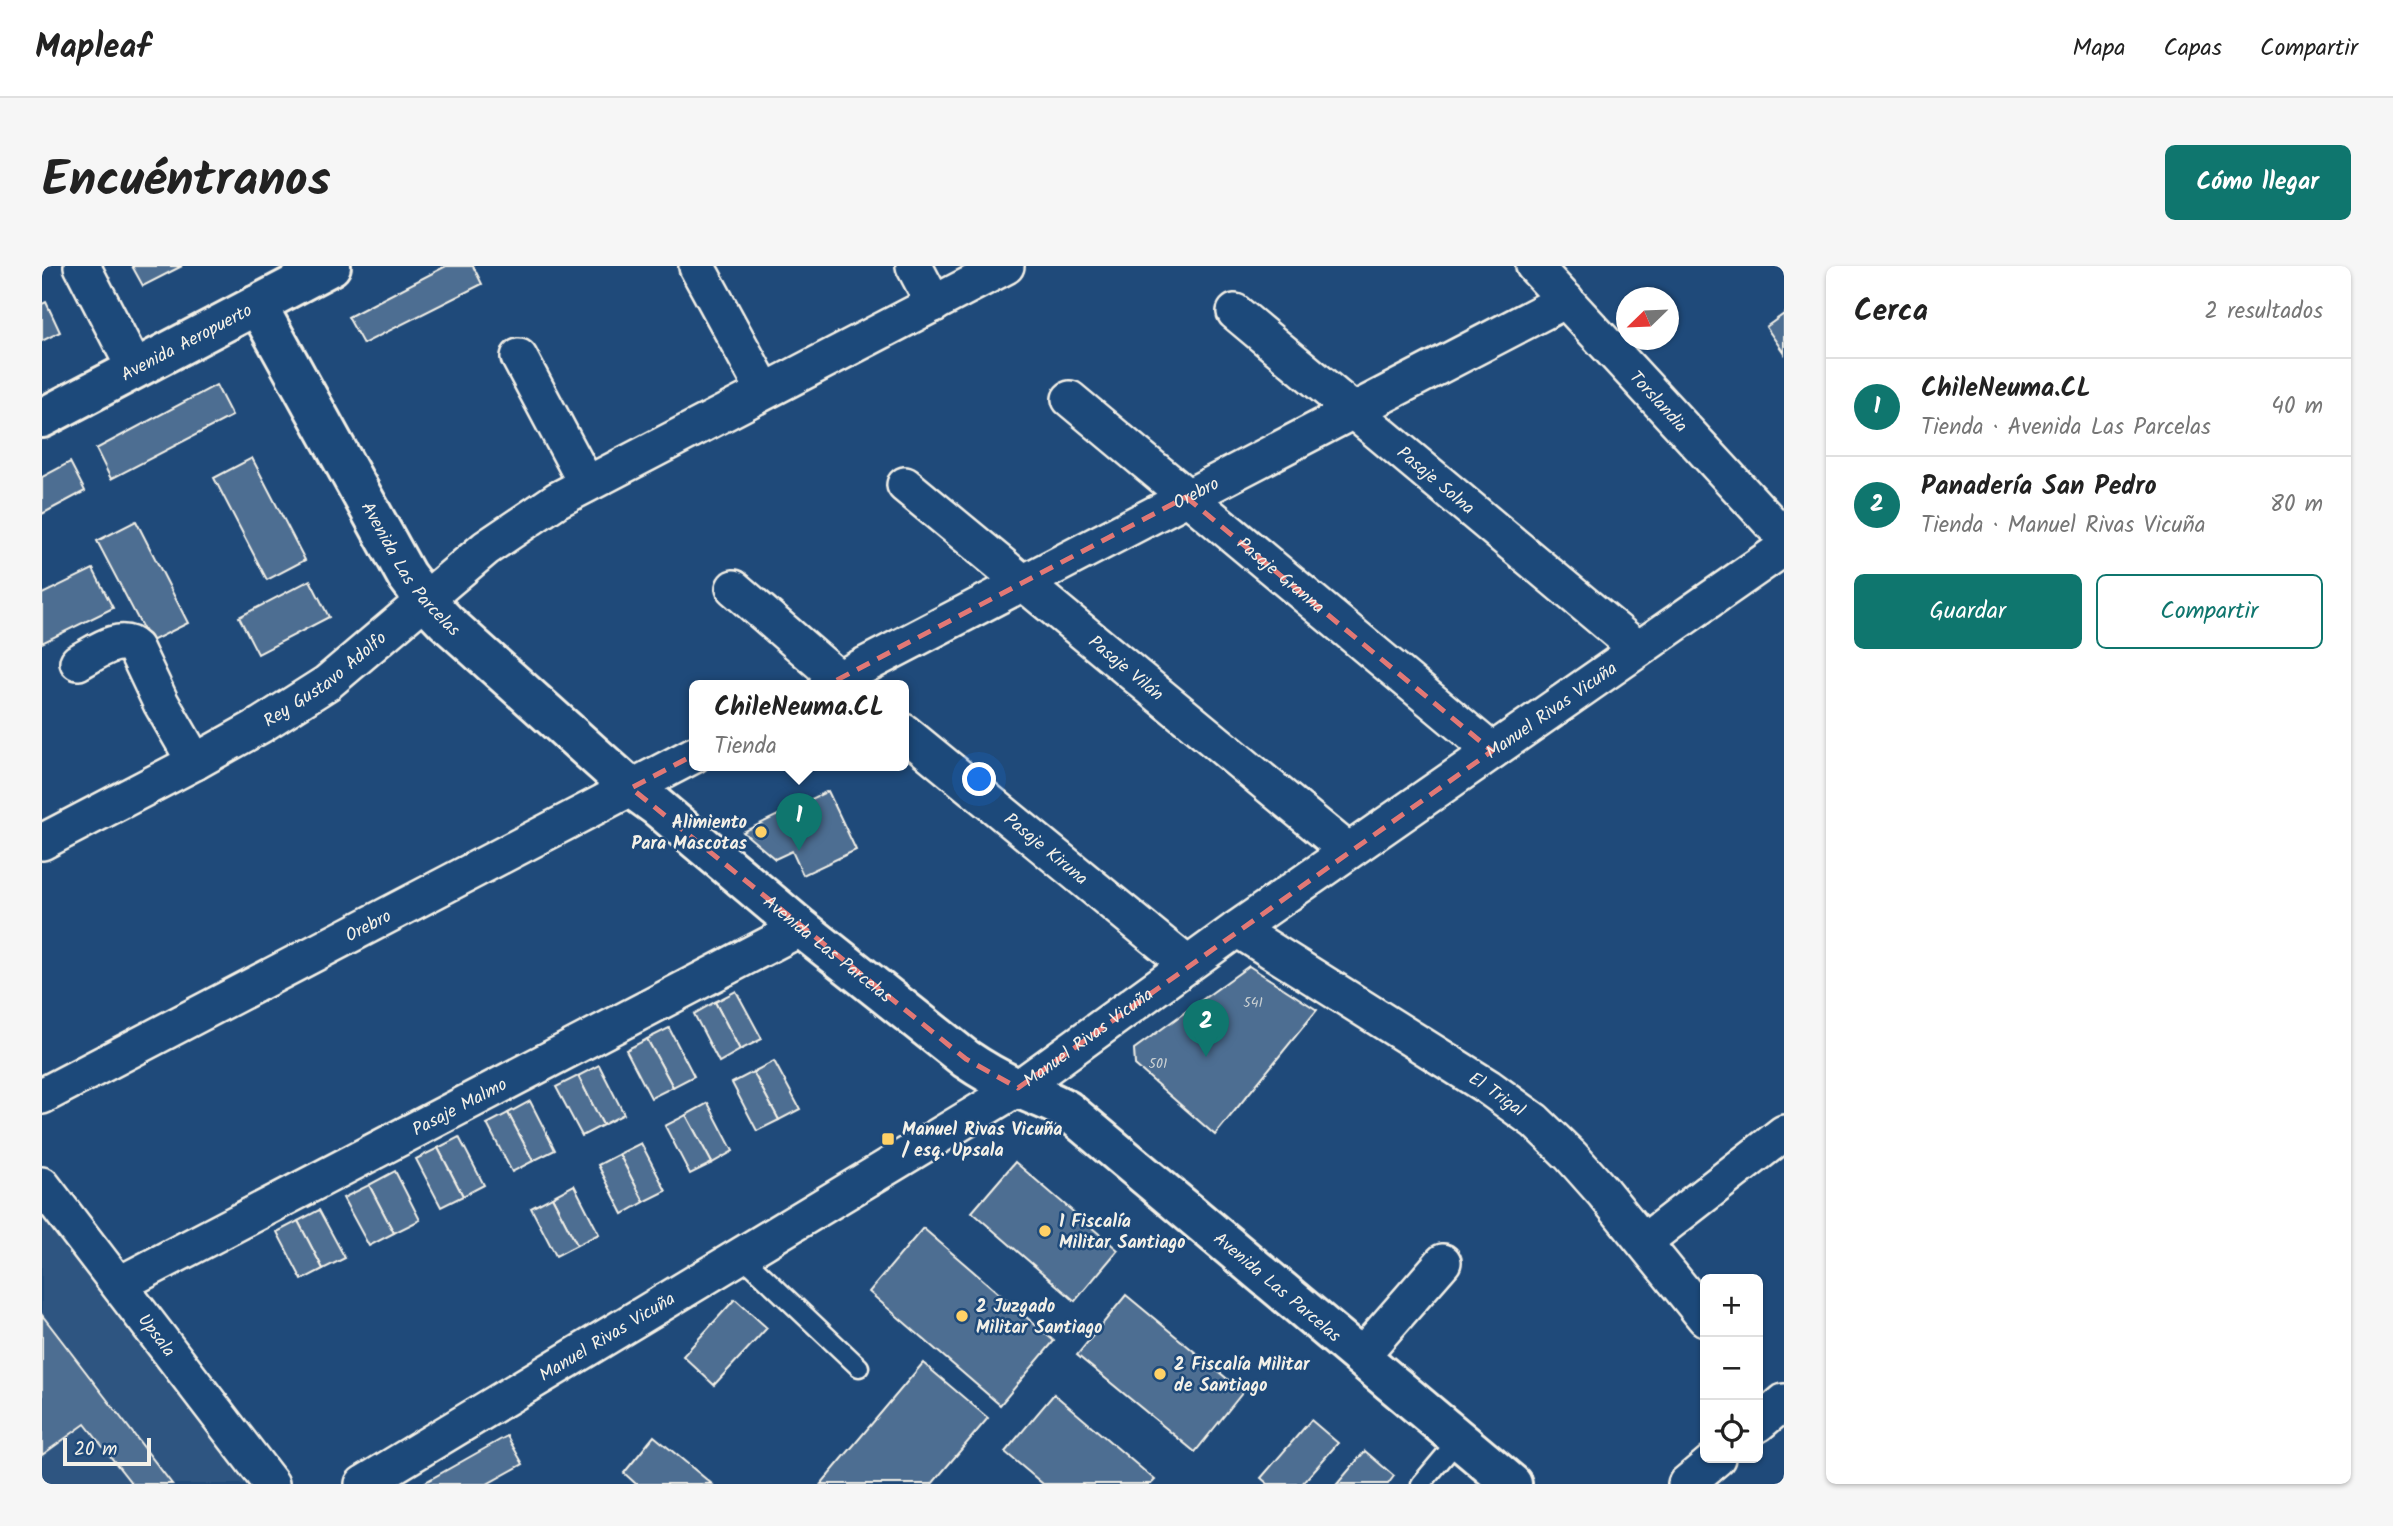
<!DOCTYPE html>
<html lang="es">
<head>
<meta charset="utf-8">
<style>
	:root { --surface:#fff; --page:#f6f6f6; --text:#222; --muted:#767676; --line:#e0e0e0; --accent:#0f766e }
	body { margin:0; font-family:Kalam,sans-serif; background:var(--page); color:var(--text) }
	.controls { position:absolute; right:21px; bottom:21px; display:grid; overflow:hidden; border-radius:10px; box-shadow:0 2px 5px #0004 }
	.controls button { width:63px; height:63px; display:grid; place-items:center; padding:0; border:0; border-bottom:2px solid var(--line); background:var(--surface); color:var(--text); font:35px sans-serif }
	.compass { position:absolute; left:1574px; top:21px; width:63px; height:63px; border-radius:50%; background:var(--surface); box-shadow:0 2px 5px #0004; rotate:247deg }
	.scale { position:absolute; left:21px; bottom:18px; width:88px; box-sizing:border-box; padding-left:7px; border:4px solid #f4f1e8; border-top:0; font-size:19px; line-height:24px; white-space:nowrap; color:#f4f1e8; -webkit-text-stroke:5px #1f4a7a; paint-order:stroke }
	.you { position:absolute; left:938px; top:514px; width:24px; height:24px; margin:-18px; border:5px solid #fff; border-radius:50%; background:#1a73e8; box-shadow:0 0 0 10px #1a73e833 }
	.badge { display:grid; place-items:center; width:46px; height:46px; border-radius:50%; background:var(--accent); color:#fff; font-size:23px; font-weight:700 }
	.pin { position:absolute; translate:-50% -58px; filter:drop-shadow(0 2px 4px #0008) }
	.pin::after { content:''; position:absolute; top:37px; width:24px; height:21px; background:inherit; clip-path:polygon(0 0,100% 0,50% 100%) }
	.popup { position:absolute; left:647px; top:414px; width:220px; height:91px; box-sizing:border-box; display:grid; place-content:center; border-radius:10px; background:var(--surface); filter:drop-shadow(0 2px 5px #0005); font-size:23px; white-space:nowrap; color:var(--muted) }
	.popup b { font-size:26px; color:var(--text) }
	.popup::after { content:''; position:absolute; left:50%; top:100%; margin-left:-14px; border:14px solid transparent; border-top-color:var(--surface) }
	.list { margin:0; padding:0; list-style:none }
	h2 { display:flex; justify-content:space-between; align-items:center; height:91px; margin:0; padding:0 28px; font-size:30px }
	h2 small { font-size:23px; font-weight:400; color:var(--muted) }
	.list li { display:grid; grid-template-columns:46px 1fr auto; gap:21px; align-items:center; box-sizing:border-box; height:98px; padding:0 28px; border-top:2px solid var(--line) }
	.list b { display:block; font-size:26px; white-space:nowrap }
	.list p { margin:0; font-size:23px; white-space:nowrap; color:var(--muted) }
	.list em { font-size:23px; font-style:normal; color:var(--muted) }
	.actions { display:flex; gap:14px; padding:21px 28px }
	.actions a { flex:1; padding:16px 0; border:2px solid var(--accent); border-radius:10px; text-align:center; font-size:24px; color:var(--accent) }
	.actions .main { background:var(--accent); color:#fff }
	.icon { flex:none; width:38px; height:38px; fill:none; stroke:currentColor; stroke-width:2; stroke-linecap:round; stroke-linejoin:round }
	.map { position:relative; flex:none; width:1742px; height:1218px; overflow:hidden; border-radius:10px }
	header { display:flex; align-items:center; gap:42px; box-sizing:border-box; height:98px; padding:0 35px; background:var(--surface); border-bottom:2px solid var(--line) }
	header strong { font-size:33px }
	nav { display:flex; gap:38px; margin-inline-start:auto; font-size:24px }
	.intro { display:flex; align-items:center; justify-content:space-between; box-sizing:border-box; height:168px; padding:0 42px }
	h1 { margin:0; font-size:49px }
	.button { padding:18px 32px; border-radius:10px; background:var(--accent); color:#fff; font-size:24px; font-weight:700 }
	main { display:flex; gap:42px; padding:0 42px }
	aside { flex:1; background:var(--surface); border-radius:10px; box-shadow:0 2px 5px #0004 }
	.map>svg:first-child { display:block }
</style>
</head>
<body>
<header>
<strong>Mapleaf</strong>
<nav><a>Mapa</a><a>Capas</a><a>Compartir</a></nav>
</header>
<div class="intro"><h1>Encuéntranos</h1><a class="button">Cómo llegar</a></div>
<main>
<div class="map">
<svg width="1742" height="1218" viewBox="0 0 1742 1218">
	<rect width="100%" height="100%" fill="#1f4a7a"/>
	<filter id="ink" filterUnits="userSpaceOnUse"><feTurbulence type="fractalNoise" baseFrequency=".0143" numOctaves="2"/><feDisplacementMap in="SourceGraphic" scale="14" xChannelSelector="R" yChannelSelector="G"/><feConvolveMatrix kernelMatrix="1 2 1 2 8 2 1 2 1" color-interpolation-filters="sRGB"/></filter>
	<g filter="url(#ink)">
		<path fill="#2d5581" d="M 0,940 L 203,1218 L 0,1218 Z"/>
		<g fill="#4d6e92" stroke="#f4f1e8" stroke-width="2">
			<path d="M 90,0 L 140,0 L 101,20 Z"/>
			<path d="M 404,0 L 431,0 L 440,18 L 321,78 L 306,51 Z"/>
			<path d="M 4,36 L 18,66 L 0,75 L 0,38 Z"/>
			<path d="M 1742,48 L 1742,87 L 1724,61 Z"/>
			<path d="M 174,119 L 190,150 L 69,213 L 54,183 Z"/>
			<path d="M 210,192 L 263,294 L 225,314 L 172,212 Z"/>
			<path d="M 28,196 L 43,225 L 0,248 L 0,211 Z"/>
			<path d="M 94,255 L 146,357 L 108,376 L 55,275 Z"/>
			<path d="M 51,303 L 71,342 L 0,377 L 0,328 Z"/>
			<path d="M 268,314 L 287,351 L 216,388 L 197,351 Z"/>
			<path d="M 786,525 L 814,584 L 761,609 L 750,585 L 733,593 L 701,566 Z"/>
			<path d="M 1207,700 L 1275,744 L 1173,869 L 1093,799 L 1092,783 Z"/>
			<path d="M 694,725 L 720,773 L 698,784 L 673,736 Z"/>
			<path d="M 673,736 L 698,784 L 677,796 L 652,748 Z"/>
			<path d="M 627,762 L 652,810 L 631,821 L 605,773 Z"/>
			<path d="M 605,773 L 631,821 L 609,832 L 584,784 Z"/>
			<path d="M 732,795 L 758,843 L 737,854 L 711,806 Z"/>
			<path d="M 557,799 L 582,848 L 561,859 L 536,810 Z"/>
			<path d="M 711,806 L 737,854 L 715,865 L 690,817 Z"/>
			<path d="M 536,810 L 561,859 L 540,870 L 514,821 Z"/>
			<path d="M 488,835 L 513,884 L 491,895 L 466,847 Z"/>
			<path d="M 666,837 L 691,885 L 670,897 L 644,849 Z"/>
			<path d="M 466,847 L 491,895 L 470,906 L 445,858 Z"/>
			<path d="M 644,849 L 670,897 L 648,908 L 623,860 Z"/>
			<path d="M 417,871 L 442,919 L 421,930 L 396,882 Z"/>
			<path d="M 599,877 L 624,925 L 602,936 L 577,888 Z"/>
			<path d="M 396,882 L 421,930 L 399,941 L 374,893 Z"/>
			<path d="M 577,888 L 602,936 L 581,948 L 556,899 Z"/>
			<path d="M 973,896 L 1076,984 L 1033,1035 L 930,946 Z"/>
			<path d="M 353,905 L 378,954 L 352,967 L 327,919 Z"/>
			<path d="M 327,919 L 352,967 L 327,980 L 301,932 Z"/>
			<path d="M 532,919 L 557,968 L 535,979 L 510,931 Z"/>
			<path d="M 510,931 L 535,979 L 514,990 L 489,942 Z"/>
			<path d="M 277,944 L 303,992 L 281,1003 L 256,955 Z"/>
			<path d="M 256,955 L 281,1003 L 260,1014 L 235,966 Z"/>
			<path d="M 881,962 L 1012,1075 L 958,1139 L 827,1026 Z"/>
			<path d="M 1084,1029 L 1201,1126 L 1153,1186 L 1035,1089 Z"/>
			<path d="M 693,1033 L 725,1062 L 672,1119 L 641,1090 Z"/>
			<path d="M 0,1049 L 130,1218 L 90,1218 L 43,1158 L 0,1189 Z"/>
			<path d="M 881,1097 L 946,1152 L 890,1218 L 779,1218 Z"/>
			<path d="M 1012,1128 L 1113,1214 L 1109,1218 L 1001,1218 L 963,1186 Z"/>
			<path d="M 1269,1154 L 1296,1177 L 1260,1218 L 1226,1218 L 1219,1212 Z"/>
			<path d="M 465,1170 L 481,1198 L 445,1218 L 380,1218 Z"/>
			<path d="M 612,1170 L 670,1218 L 594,1218 L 582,1207 Z"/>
			<path d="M 1323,1185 L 1352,1210 L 1346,1218 L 1295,1218 Z"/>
		</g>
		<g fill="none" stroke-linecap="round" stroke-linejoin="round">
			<g stroke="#f4f1e8" stroke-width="23">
				<g id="service">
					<path d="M 699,989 L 817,1101"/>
					<path d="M 1379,1218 L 1417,1173"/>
				</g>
			</g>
			<g stroke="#f4f1e8" stroke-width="40">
				<g id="minor">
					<path d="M 40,0 L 93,103"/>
					<path d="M 872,0 L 892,38"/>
					<path id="s1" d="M 1492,0 L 1742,271"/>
					<path d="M 655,1 L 722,124"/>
					<path id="s2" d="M 1193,46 L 1596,383"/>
					<path d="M 477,91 L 544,217"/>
					<path id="s3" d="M 1028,133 L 1450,485"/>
					<path id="s4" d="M 863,219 L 1306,585"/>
					<path d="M 692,322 L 804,419"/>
					<path d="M 36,396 C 52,388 78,367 93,382 L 119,437 L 153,496"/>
					<path id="s5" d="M 785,419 L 1524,34"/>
					<path id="s6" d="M 862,466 L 1145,698"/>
					<path id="s7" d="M 0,576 L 153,496 L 219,459 L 285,417 L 444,282 L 515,234 L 964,0"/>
					<path id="s8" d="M 1195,663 L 1446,821 L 1493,855 L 1529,890 L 1561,926 L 1663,1052"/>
					<path id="s9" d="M 0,830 L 652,489"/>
					<path id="s10" d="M 0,919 L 229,1218"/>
					<path d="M 1602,976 L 1742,867"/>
					<path id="s11" d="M 78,1018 L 759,662"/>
					<path d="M 1318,1091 L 1401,996"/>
					<path d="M 1716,1158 L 1742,1136"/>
					<path id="s12" d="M 321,1218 L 976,822 L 1195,663 L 1742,282"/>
					<path d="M 1644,1218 L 1675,1192"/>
				</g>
			</g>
			<g stroke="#f4f1e8" stroke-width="44">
				<g id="tertiary">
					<path id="s13" d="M 215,39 L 364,309 L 382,333 L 404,356 L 589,522 L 614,540 L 759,662 L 924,793 C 940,804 956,813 973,821 C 991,829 1007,834 1025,844 L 1470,1218"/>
					<path id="s14" d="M 0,152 L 289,0"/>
				</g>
			</g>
			<use href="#service" stroke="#1f4a7a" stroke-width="18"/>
			<use href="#minor" stroke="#1f4a7a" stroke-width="35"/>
			<use href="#tertiary" stroke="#1f4a7a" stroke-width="38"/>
		</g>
	</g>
	<path fill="none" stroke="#e27875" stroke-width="5" stroke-dasharray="14 9" stroke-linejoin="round" d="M 1144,231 L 1450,485 L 976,822 L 924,793 L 589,522 Z"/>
	<g fill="#ffd166" stroke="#1f4a7a" stroke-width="2.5">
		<circle cx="719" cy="566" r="7"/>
		<rect x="839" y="866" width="14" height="14" rx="3.5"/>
		<circle cx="1003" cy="965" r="7"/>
		<circle cx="920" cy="1050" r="7"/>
		<circle cx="1118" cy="1108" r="7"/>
	</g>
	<g text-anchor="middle" stroke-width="5" stroke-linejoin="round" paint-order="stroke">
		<g font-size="14" fill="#cad0d2">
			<text x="1211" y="741">541</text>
			<text x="1116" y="802">501</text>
		</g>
		<g font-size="18" fill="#f4f1e8" stroke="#1f4a7a">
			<text dy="6" stroke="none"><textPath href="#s14" startOffset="163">Avenida Aeropuerto</textPath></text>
			<text dy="6" stroke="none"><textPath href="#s1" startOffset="184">Torslandia</textPath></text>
			<text dy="6" stroke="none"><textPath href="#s2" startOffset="262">Pasaje Solna</textPath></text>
			<text dy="6" stroke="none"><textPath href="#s5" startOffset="416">Orebro</textPath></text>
			<text dy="6" stroke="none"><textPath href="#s13" startOffset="306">Avenida Las Parcelas</textPath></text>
			<text dy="6" stroke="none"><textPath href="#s3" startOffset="275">Pasaje Granna</textPath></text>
			<text dy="6" stroke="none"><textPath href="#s4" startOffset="287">Pasaje Vilán</textPath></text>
			<text dy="6" stroke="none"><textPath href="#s7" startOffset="327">Rey Gustavo Adolfo</textPath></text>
			<text dy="6" stroke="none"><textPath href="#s12" startOffset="1419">Manuel Rivas Vicuña</textPath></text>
			<text dy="6" stroke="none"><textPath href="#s6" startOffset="184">Pasaje Kiruna</textPath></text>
			<text dy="6" stroke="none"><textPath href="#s9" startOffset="368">Orebro</textPath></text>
			<text dy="6" stroke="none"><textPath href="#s13" startOffset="873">Avenida Las Parcelas</textPath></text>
			<text dy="6" stroke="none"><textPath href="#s12" startOffset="852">Manuel Rivas Vicuña</textPath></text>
			<text dy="6" stroke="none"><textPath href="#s8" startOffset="308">El Trigal</textPath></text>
			<text dy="6" stroke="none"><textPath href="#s11" startOffset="383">Pasaje Malmo</textPath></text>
			<text dy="6" stroke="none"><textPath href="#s13" startOffset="1438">Avenida Las Parcelas</textPath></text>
			<text dy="6" stroke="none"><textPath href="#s10" startOffset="189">Upsala</textPath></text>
			<text dy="6" stroke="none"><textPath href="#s12" startOffset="285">Manuel Rivas Vicuña</textPath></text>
		</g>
		<g font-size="18" font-weight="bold" fill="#f4f1e8" stroke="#1f4a7a" text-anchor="start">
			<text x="705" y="562" text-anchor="end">Alimiento<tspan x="705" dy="21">Para Mascotas</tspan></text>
			<text x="860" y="869">Manuel Rivas Vicuña<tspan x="860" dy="21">/ esq. Upsala</tspan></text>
			<text x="1017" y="961">1 Fiscalía<tspan x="1017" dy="21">Militar Santiago</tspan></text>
			<text x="934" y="1046">2 Juzgado<tspan x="934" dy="21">Militar Santiago</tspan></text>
			<text x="1132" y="1104">2 Fiscalía Militar<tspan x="1132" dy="21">de Santiago</tspan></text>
		</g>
	</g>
</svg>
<div class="controls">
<button>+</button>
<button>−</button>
<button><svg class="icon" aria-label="locate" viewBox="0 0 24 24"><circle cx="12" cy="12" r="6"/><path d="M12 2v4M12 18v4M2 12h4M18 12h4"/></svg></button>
</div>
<svg class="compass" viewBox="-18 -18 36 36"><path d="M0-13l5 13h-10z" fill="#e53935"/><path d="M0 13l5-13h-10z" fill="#767676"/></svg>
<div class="scale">20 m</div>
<div class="you"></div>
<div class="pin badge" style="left:757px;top:585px">1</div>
<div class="popup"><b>ChileNeuma.CL</b>Tienda</div>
<div class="pin badge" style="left:1164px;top:791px">2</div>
</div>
<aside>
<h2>Cerca<small>2 resultados</small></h2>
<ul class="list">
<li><span class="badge">1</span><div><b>ChileNeuma.CL</b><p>Tienda · Avenida Las Parcelas</p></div><em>40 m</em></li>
<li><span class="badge">2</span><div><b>Panadería San Pedro</b><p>Tienda · Manuel Rivas Vicuña</p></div><em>80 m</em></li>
</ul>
<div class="actions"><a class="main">Guardar</a><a>Compartir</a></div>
</aside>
</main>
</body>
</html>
